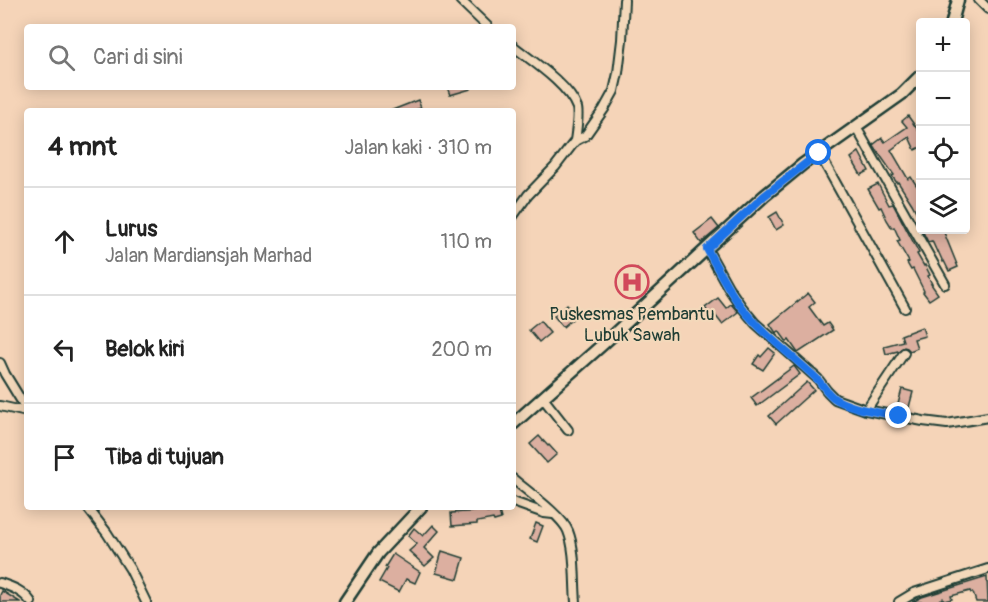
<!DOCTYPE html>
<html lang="id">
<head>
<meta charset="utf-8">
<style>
	:root { --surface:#fff; --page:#f2f2f2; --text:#222; --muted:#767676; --line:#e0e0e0 }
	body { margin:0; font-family:Pangolin,sans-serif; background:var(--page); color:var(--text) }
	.controls { position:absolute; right:18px; top:18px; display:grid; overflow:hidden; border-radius:6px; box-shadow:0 3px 15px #0003 }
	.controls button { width:54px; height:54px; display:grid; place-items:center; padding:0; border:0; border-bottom:2px solid var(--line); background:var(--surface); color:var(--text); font:30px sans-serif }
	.stop { position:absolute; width:18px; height:18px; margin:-14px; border:4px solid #1a73e8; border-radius:50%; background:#fff }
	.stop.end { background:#1a73e8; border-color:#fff; box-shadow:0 2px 6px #0008 }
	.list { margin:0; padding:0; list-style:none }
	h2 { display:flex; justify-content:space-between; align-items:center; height:78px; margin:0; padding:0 24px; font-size:26px }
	h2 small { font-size:20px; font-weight:400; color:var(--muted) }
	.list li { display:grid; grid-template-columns:39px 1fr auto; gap:18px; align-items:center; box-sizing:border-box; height:108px; padding:0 24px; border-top:2px solid var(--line) }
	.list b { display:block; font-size:22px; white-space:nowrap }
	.list p { margin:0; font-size:20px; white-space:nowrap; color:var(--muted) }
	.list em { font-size:20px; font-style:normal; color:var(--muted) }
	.icon { flex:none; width:33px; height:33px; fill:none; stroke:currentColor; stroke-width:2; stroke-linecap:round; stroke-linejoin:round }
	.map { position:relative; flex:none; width:988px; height:602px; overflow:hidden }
	.search { position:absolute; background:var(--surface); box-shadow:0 3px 15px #0003; left:24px; top:24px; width:492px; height:66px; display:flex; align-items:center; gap:15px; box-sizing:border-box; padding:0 21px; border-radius:6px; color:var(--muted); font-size:22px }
	.panel { position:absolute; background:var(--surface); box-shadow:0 3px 15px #0003; left:24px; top:108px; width:492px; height:402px; border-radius:6px }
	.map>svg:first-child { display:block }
</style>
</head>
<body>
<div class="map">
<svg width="988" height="602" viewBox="0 0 988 602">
	<rect width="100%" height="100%" fill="#f5d4b8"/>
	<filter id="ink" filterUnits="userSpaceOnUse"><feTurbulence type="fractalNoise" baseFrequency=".0167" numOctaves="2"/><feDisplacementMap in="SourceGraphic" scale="12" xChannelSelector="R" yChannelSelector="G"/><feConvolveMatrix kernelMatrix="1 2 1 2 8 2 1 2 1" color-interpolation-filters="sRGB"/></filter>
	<g filter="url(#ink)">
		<g fill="#dcafa0" stroke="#1f3d34" stroke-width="1.5">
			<path d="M 447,87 L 471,87 L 471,89 L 450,95 Z"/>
			<path d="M 418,100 L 421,108 L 412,111 L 390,111 Z"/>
			<path d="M 908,116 L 918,130 L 921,129 L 921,147 L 915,150 L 909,137 L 891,150 L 908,179 L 911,177 L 921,192 L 921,221 L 912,204 L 898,182 L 897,183 L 892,176 L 894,175 L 873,145 L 882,138 L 885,142 L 907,127 L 902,121 Z"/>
			<path d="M 859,152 L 869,171 L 861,175 L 851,158 Z"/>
			<path d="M 878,184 L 889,205 L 893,204 L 919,253 L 917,254 L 924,266 L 925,265 L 930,275 L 928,276 L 932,284 L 931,284 L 938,294 L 929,300 L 923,292 L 924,291 L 913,269 L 911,270 L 907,263 L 909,262 L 897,241 L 900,240 L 894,227 L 892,228 L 887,220 L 881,207 L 879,208 L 868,189 Z"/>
			<path d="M 777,212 L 784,225 L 776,230 L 769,217 Z"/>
			<path d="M 712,219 L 719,228 L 701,243 L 694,233 Z"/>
			<path d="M 922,230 L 943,230 L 958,267 L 949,271 L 944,261 L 943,262 L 938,251 L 937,252 L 932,241 L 928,242 Z"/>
			<path d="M 637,269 L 646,281 L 627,296 L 618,284 Z"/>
			<path d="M 808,293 L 815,302 L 809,307 L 823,326 L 828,323 L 833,330 L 798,353 L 789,340 L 787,342 L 779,331 L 776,333 L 770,324 Z"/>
			<path d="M 718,298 L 726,308 L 731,304 L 738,312 L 722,324 L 715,315 L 712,317 L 705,308 Z"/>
			<path d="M 567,304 L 576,316 L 563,327 L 554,316 Z"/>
			<path d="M 540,321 L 550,333 L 539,342 L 529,330 Z"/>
			<path d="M 922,327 L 925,336 L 914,339 L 917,348 L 910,351 L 907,348 L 904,347 L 898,351 L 886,354 L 884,346 L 903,341 L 901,335 Z"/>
			<path d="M 769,348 L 775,353 L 763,370 L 753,364 L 759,355 L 761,357 Z"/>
			<path d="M 794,366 L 800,374 L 757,406 L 751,398 Z"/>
			<path d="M 807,382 L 814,390 L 776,424 L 769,416 Z"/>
			<path d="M 902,389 L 913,392 L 908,411 L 897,408 Z"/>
			<path d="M 539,436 L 548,446 L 549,445 L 557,454 L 547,463 L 530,444 Z"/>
			<path d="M 486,507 L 487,513 L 499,511 L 501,519 L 494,521 L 493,519 L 477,522 L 477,524 L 452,526 L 451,513 L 479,511 L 478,508 Z"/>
			<path d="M 536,523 L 543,526 L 537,542 L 530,539 Z"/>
			<path d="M 433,525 L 439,531 L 424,548 L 434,558 L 425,566 L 409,551 L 417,544 L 408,536 L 414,528 L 423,536 Z"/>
			<path d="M 442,551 L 464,558 L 458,579 L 436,573 Z"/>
			<path d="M 393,554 L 420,572 L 415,583 L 406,579 L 399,592 L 379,582 L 387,568 L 385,567 Z"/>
			<path d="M 987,577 L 988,602 L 976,602 L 973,593 L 971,593 L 970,591 L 951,596 L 952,599 L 944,601 L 943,598 L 936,602 L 912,602 L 922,597 Z"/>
			<path d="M 2,591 L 20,602 L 0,602 L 0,595 Z"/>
		</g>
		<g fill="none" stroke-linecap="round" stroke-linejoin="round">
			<g stroke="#1f3d34" stroke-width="12">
				<g id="street">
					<path d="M 460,0 L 488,27"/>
					<path d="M 979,0 L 988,9"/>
					<path d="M 513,46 C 532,61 569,85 577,108 C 579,116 576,133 575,141"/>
					<path d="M 856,127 L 945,284"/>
					<path d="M 819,153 L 905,308"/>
					<path d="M 513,216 L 528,195 L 555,167 L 575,141 L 585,136 L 604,109 L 614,91 L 618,73 L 622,40 L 624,0"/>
					<path d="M 707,249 L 728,287 L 741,306 L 755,323 L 818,379 L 827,391 L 835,399 L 866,410 L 923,421 L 947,424 L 988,417"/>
					<path d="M 0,363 L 5,374 L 27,410"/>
					<path d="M 543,398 L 568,430"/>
					<path d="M 0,406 L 27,412"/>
					<path d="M 866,410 L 904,353"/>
					<path d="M 513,479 C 527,491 562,516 568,531 C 576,551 574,580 576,602"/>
					<path d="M 513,502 L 544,513 L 553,514"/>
					<path d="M 87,507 L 107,533 L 130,569 L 146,602"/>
					<path d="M 0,583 C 12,587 23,591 31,602"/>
					<path d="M 899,602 L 914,593 L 988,569"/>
				</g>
			</g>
			<g stroke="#1f3d34" stroke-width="15">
				<g id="secondary">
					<path d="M 952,22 L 958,0"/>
					<path d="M 513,424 L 602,345 L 764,196 L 803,164 L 902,94 L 920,76"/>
					<path d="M 345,602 L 378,553 L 421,507"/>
				</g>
			</g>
			<use href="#street" stroke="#f3d8ba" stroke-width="8"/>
			<use href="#secondary" stroke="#f3d8ba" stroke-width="10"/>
		</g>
	</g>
	<g fill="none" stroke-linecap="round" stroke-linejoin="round" filter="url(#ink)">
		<path stroke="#1a73e8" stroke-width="8" d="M 819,153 L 764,196 L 707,249 C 718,269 728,290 742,308 C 763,334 790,354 815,377 C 823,384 827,395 837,400 C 856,410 878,412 899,416"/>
	</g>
	<defs>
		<g id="hospital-ring" transform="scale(1.725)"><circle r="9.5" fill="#f3d8ba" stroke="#d1495b" stroke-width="1.5"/><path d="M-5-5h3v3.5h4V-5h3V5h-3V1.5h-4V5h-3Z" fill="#d1495b"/></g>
	</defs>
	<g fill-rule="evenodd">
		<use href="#hospital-ring" x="632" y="282"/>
	</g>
	<g text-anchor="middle" stroke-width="4.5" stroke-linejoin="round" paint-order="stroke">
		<g font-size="18" fill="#1f3d34" stroke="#f3d8ba">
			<text x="632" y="320">Puskesmas Pembantu<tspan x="632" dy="21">Lubuk Sawah</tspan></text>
		</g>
	</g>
</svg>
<div class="controls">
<button>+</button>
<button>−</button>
<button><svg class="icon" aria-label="locate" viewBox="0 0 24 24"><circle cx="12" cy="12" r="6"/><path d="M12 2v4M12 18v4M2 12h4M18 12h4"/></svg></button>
<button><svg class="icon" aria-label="layers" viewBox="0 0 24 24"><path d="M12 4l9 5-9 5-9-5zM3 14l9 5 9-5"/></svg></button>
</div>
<div class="stop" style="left:819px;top:153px"></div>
<div class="stop end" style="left:899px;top:416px"></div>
<div class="search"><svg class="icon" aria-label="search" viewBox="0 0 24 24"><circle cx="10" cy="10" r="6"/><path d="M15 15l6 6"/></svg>Cari di sini</div>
<section class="panel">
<h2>4 mnt<small>Jalan kaki · 310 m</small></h2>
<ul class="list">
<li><svg class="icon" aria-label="ahead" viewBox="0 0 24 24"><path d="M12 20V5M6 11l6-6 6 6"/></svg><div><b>Lurus</b><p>Jalan Mardiansjah Marhad</p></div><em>110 m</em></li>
<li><svg class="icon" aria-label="left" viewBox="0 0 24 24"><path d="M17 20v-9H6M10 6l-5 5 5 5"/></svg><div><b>Belok kiri</b></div><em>200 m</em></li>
<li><svg class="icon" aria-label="arrive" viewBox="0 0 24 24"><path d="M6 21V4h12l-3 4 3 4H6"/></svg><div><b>Tiba di tujuan</b></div></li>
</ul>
</section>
</div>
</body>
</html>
